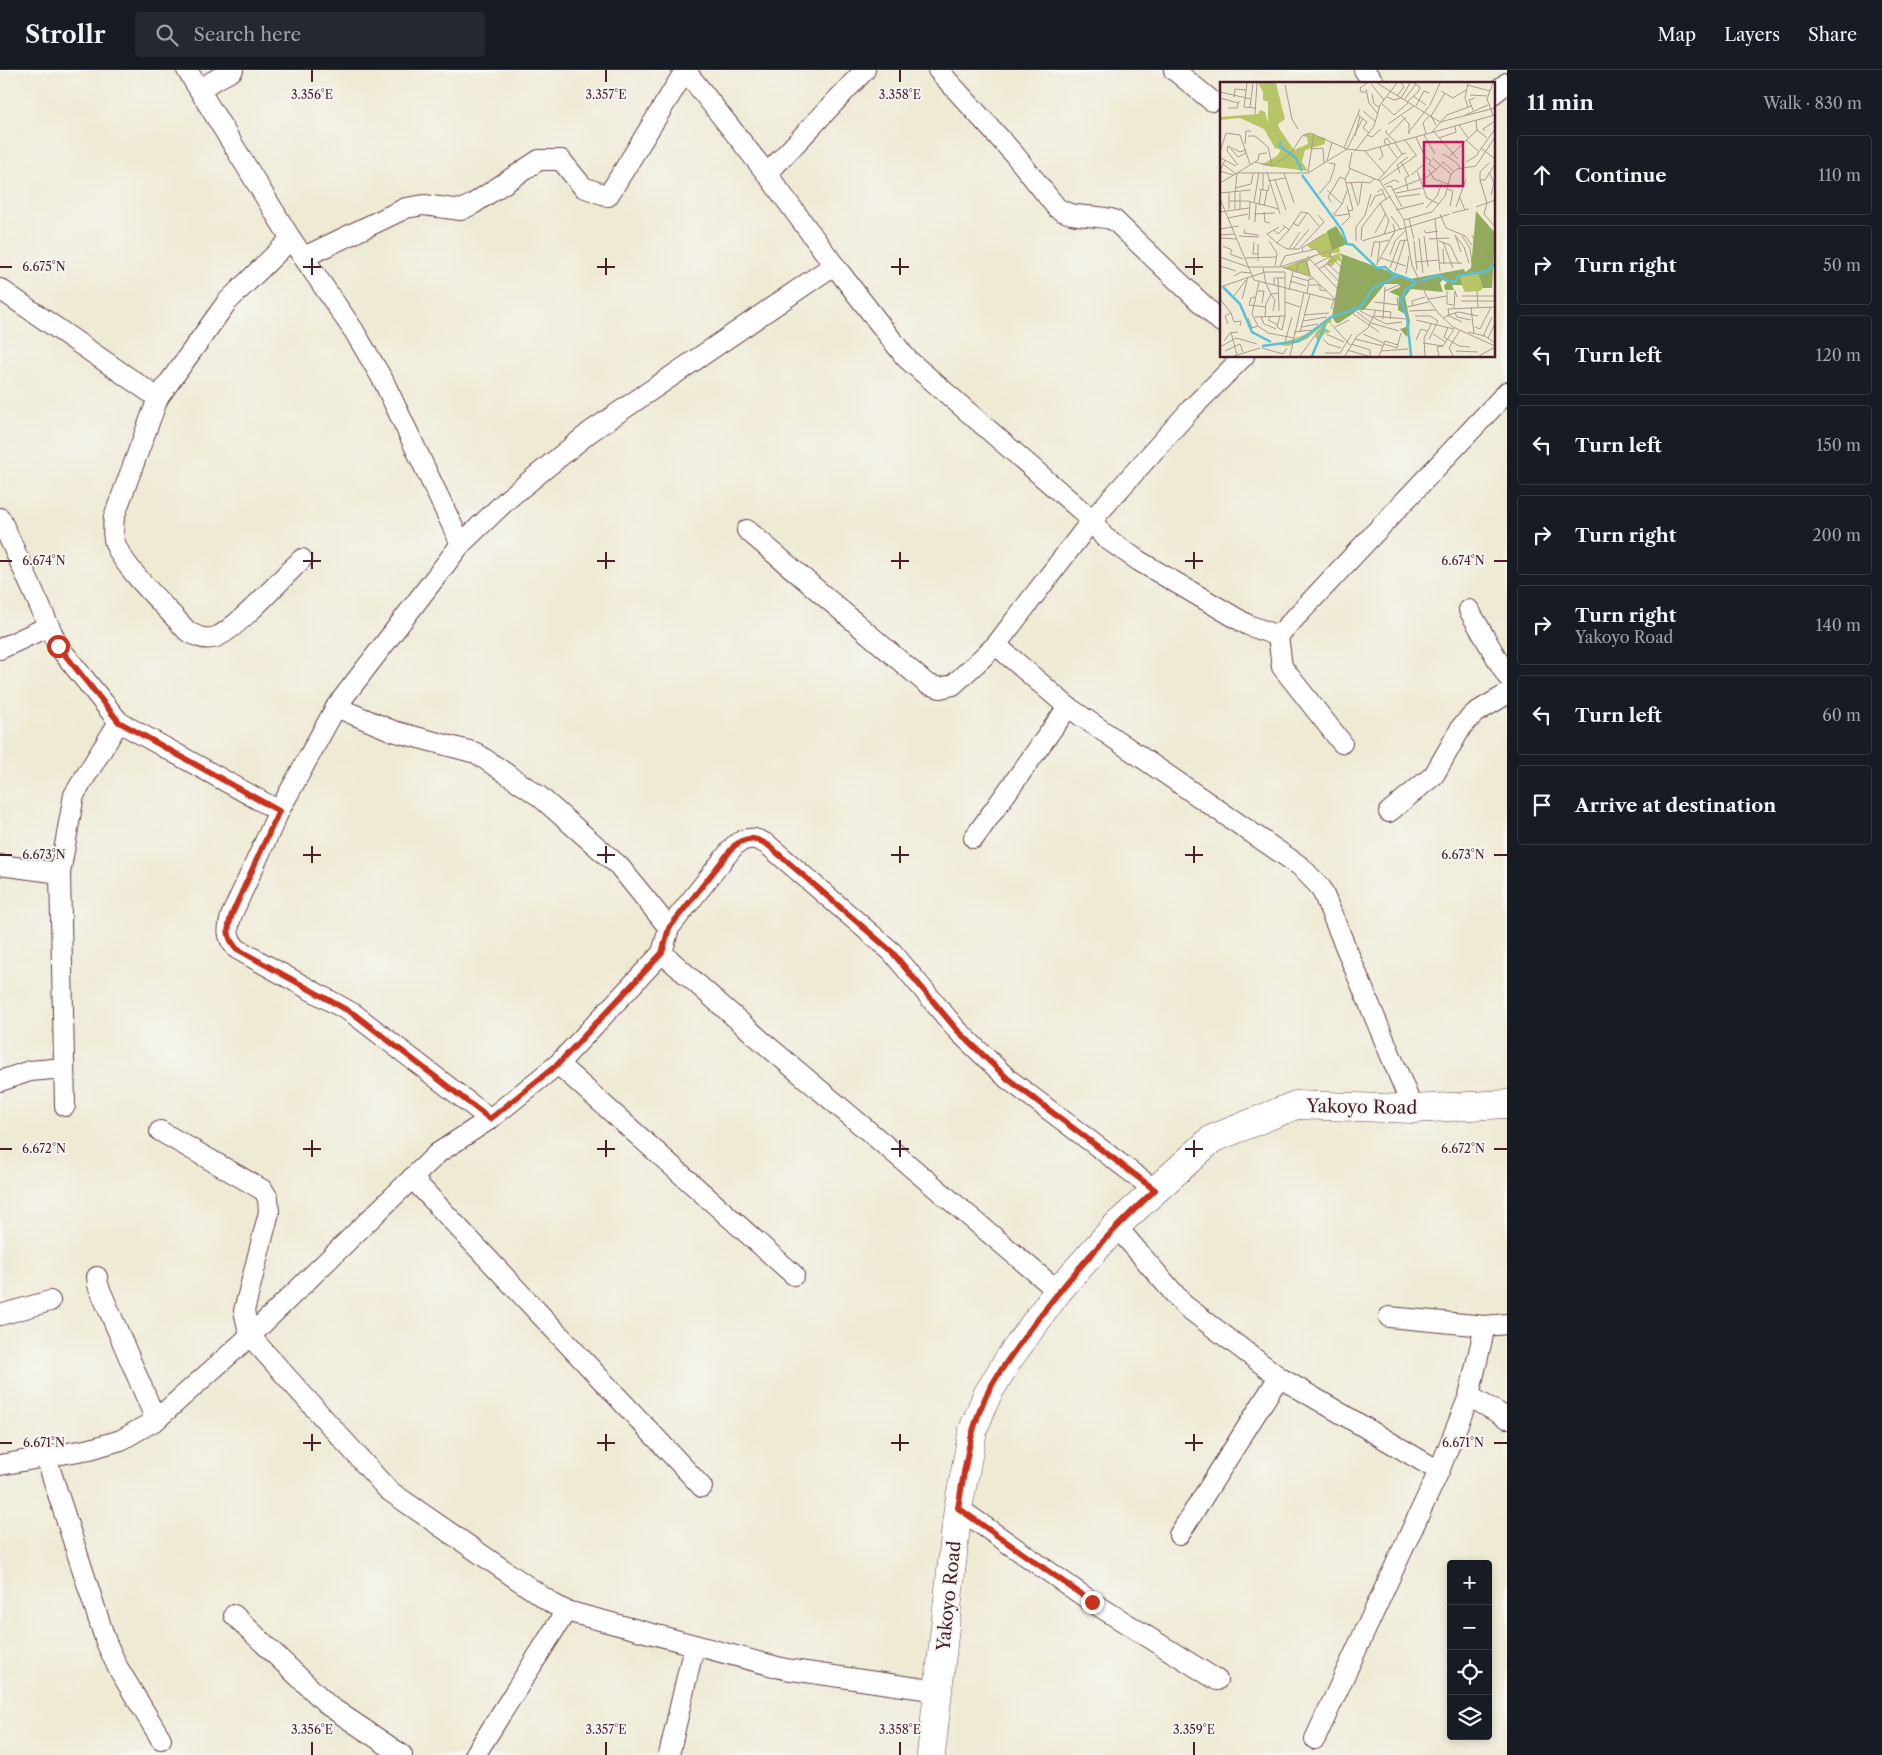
<!DOCTYPE html>
<html lang="en">
<head>
<meta charset="utf-8">
<style>
	:root { --surface:#171b24; --page:#242831; --text:#f1f3f6; --muted:#9ea1a6; --line:#363941 }
	body { margin:0; font-family:"Libre Caslon Text",serif; background:var(--page); color:var(--text) }
	.controls { position:absolute; right:15px; bottom:15px; display:grid; overflow:hidden; border-radius:5px; box-shadow:0 2px 8px #0003 }
	.controls button { width:45px; height:45px; display:grid; place-items:center; padding:0; border:0; border-bottom:1px solid var(--line); background:var(--surface); color:var(--text); font:25px sans-serif }
	.stop { position:absolute; width:15px; height:15px; margin:-11px; border:4px solid #c8321e; border-radius:50%; background:#fff }
	.stop.end { background:#c8321e; border-color:#fff; box-shadow:0 1px 5px #0008 }
	.list { margin:0; padding:0; list-style:none }
	h2 { display:flex; justify-content:space-between; align-items:center; height:65px; margin:0; padding:0 20px; font-size:21px }
	h2 small { font-size:16px; font-weight:400; color:var(--muted) }
	.list li { display:grid; grid-template-columns:32px 1fr auto; gap:15px; align-items:center; box-sizing:border-box; height:80px; margin:0 10px 10px; padding:0 10px; border:1px solid var(--line); border-radius:5px }
	.list b { display:block; font-size:19px; white-space:nowrap }
	.list p { margin:0; font-size:16px; white-space:nowrap; color:var(--muted) }
	.list em { font-size:16px; font-style:normal; color:var(--muted) }
	.icon { flex:none; width:28px; height:28px; fill:none; stroke:currentColor; stroke-width:2; stroke-linecap:round; stroke-linejoin:round }
	.map { position:relative; flex:none; width:1507px; height:1685px; overflow:hidden }
	header { display:flex; align-items:center; gap:30px; box-sizing:border-box; height:70px; padding:0 25px; background:var(--surface); border-bottom:1px solid var(--line) }
	header strong { font-size:24px }
	nav { display:flex; gap:28px; margin-inline-start:auto; font-size:18px }
	.search { width:350px; height:45px; background:var(--page); display:flex; align-items:center; gap:12px; box-sizing:border-box; padding:0 18px; border-radius:5px; color:var(--muted); font-size:19px }
	main { display:flex }
	aside { flex:1; background:var(--surface) }
	.map>svg:first-child { display:block }
</style>
</head>
<body>
<header>
<strong>Strollr</strong>
<div class="search"><svg class="icon" aria-label="search" viewBox="0 0 24 24"><circle cx="10" cy="10" r="6"/><path d="M15 15l6 6"/></svg>Search here</div>
<nav><a>Map</a><a>Layers</a><a>Share</a></nav>
</header>
<main>
<div class="map">
<svg width="1507" height="1685" viewBox="0 0 1507 1685">
	<rect width="100%" height="100%" fill="#f6f6f2"/>
	<filter id="ink" filterUnits="userSpaceOnUse"><feTurbulence type="fractalNoise" baseFrequency=".02" numOctaves="2"/><feDisplacementMap in="SourceGraphic" scale="10" xChannelSelector="R" yChannelSelector="G"/><feConvolveMatrix kernelMatrix="1 2 1 2 8 2 1 2 1" color-interpolation-filters="sRGB"/></filter>
	<filter id="wash" filterUnits="userSpaceOnUse"><feTurbulence type="fractalNoise" baseFrequency=".0096" numOctaves="4" result="noise"/><feDisplacementMap in="SourceGraphic" scale="20" xChannelSelector="R" yChannelSelector="G"/><feGaussianBlur stdDeviation="1.12" result="paint"/><feColorMatrix in="noise" values="0 0 0 0 0 0 0 0 0 0 0 0 0 0 0 0 0 1.4 0 .05"/><feComposite in="paint" operator="in"/></filter>
	<g filter="url(#wash)">
		<rect width="100%" height="100%" fill="#eeead4"/>
	</g>
	<g filter="url(#ink)">
		<g fill="none" stroke-linecap="round" stroke-linejoin="round">
			<g stroke="#633d44" stroke-width="22">
				<g id="minor">
					<path d="M 187,0 L 291,169 L 354,261 L 383,310 L 461,474"/>
					<path d="M 685,0 L 767,104 L 834,195 L 906,288 L 1092,450 L 1104,467 L 1139,491 L 1248,555 L 1278,566 L 1282,597 L 1342,673"/>
					<path d="M 938,0 L 1014,84 L 1057,138 C 1073,149 1095,144 1114,150 L 1221,252"/>
					<path d="M 1174,0 L 1212,31"/>
					<path d="M 1364,0 L 1375,14"/>
					<path d="M 199,19 L 233,0"/>
					<path d="M 1493,24 L 1507,13"/>
					<path d="M 767,104 L 865,0"/>
					<path d="M 291,169 L 227,232 L 158,328 L 114,447 C 113,458 112,468 117,478 C 128,502 168,539 187,561 C 196,566 205,571 216,567 C 236,560 284,506 302,489"/>
					<path d="M 304,187 L 406,138 L 424,135 L 461,140 L 473,134 L 539,90 L 561,90 L 583,117 L 608,126 L 685,1"/>
					<path d="M 0,219 L 158,328"/>
					<path d="M 0,448 L 58,576 L 119,652 L 279,741"/>
					<path d="M 747,460 L 927,614 L 940,618 L 953,615 L 996,575 L 1092,450 L 1192,338 L 1244,286"/>
					<path d="M 1469,540 L 1507,606"/>
					<path d="M 1278,566 L 1507,322"/>
					<path d="M 996,575 L 1068,637 L 1300,796 L 1321,818 L 1413,1039"/>
					<path d="M 0,579 L 47,557"/>
					<path d="M 336,637 L 393,661 L 476,683 L 539,726 L 619,796 L 669,858"/>
					<path d="M 1389,742 L 1434,705 L 1462,656 L 1475,643 L 1507,624"/>
					<path d="M 974,768 L 1068,637"/>
					<path d="M 0,795 L 60,803"/>
					<path d="M 558,994 L 794,1205"/>
					<path d="M 0,1011 L 30,1001 L 64,998"/>
					<path d="M 65,1036 L 60,803 L 74,725 L 119,652"/>
					<path d="M 490,1049 L 354,944 L 237,879 C 226,867 227,859 232,844 L 279,741 L 336,637 L 461,474 L 509,428 L 590,362 L 834,195"/>
					<path d="M 160,1061 L 263,1120 L 268,1128 L 269,1142 L 244,1241 L 250,1266 L 388,1420 L 553,1534 L 566,1541 L 785,1599 L 938,1621"/>
					<path d="M 412,1108 L 702,1417"/>
					<path d="M 1116,1156 L 1184,1235 L 1279,1307 L 1439,1401"/>
					<path d="M 97,1207 L 98,1215 L 156,1350"/>
					<path d="M 1058,1221 L 764,973 L 662,883 L 669,858 L 734,776 C 747,766 755,767 768,775 L 892,882 L 957,960 L 1008,1009 L 1155,1120"/>
					<path d="M 0,1245 L 50,1231"/>
					<path d="M 1389,1247 L 1485,1256 L 1507,1254"/>
					<path d="M 1469,1326 L 1507,1348"/>
					<path d="M 46,1387 L 106,1572 L 118,1598 L 161,1669"/>
					<path d="M 0,1395 L 90,1379 L 121,1370 L 156,1350 L 250,1266 L 438,1083 L 490,1049 L 558,994 L 662,883"/>
					<path d="M 958,1438 L 1092,1532 L 1217,1610"/>
					<path d="M 1179,1465 L 1279,1307"/>
					<path d="M 234,1545 L 329,1636 L 402,1685"/>
					<path d="M 1315,1669 L 1439,1401 L 1469,1326 L 1485,1256"/>
					<path d="M 475,1685 L 566,1541"/>
					<path d="M 669,1685 L 694,1576"/>
				</g>
			</g>
			<g stroke="#633d44" stroke-width="29">
				<path id="secondary" d="M 931,1685 L 958,1438 L 973,1360 L 987,1325 L 1008,1290 L 1058,1221 L 1116,1156 L 1212,1069 L 1296,1035 L 1413,1039 L 1507,1034"/>
			</g>
			<use href="#minor" stroke="#fff" stroke-width="20"/>
			<use href="#secondary" stroke="#fff" stroke-width="28"/>
		</g>
	</g>
	<g fill="none" stroke-linecap="round" stroke-linejoin="round" filter="url(#ink)">
		<path stroke="#c8321e" stroke-width="6" d="M 58,576 L 119,652 L 279,741 L 232,844 C 227,859 226,867 237,879 L 354,944 L 490,1049 L 558,994 L 662,883 L 669,858 L 734,776 C 747,766 755,767 768,775 L 892,882 L 957,960 L 1008,1009 L 1155,1120 C 1108,1163 1067,1209 1029,1261 C 1014,1281 998,1302 987,1324 C 969,1360 965,1399 958,1438 L 1092,1532"/>
	</g>
	<path fill="none" stroke="#4a1f2b" stroke-width="2" d="M 312,0 L 312,12M 606,0 L 606,12M 900,0 L 900,12M 312,188 L 312,205M 606,188 L 606,205M 900,188 L 900,205M 1194,188 L 1194,205M 0,197 L 12,197M 303,197 L 321,197M 597,197 L 615,197M 891,197 L 909,197M 1185,197 L 1203,197M 312,482 L 312,499M 606,482 L 606,499M 900,482 L 900,499M 1194,482 L 1194,499M 0,491 L 12,491M 303,491 L 321,491M 597,491 L 615,491M 891,491 L 909,491M 1185,491 L 1203,491M 1494,491 L 1507,491M 312,776 L 312,793M 606,776 L 606,793M 900,776 L 900,793M 1194,776 L 1194,793M 0,785 L 12,785M 303,785 L 321,785M 597,785 L 615,785M 891,785 L 909,785M 1185,785 L 1203,785M 1494,785 L 1507,785M 312,1070 L 312,1087M 606,1070 L 606,1087M 900,1070 L 900,1087M 1194,1070 L 1194,1087M 0,1079 L 12,1079M 303,1079 L 321,1079M 597,1079 L 615,1079M 891,1079 L 909,1079M 1185,1079 L 1203,1079M 1494,1079 L 1507,1079M 312,1364 L 312,1381M 606,1364 L 606,1381M 900,1364 L 900,1381M 1194,1364 L 1194,1381M 0,1373 L 12,1373M 303,1373 L 321,1373M 597,1373 L 615,1373M 891,1373 L 909,1373M 1185,1373 L 1203,1373M 1494,1373 L 1507,1373M 312,1672 L 312,1685M 606,1672 L 606,1685M 900,1672 L 900,1685M 1194,1672 L 1194,1685"/>
	<g text-anchor="middle" stroke-width="4" stroke-linejoin="round" paint-order="stroke">
		<g font-size="18" fill="#4a1f2b" stroke="#f6f6f2">
			<text transform="translate(1362 1037) rotate(1)" y="6">Yakoyo Road</text>
			<text transform="translate(949 1526) rotate(-84)" y="6">Yakoyo Road</text>
		</g>
	</g>
	<g transform="translate(1220 12)">
		<rect width="275" height="275" fill="#eeead4"/>
		<path d="M 38,1 L 56,1 L 65,37 L 58,42 L 59,46 L 74,68 L 88,62 L 87,55 L 82,54 L 87,51 L 105,56 L 105,62 L 85,68 L 82,80 L 88,89 L 41,83 L 57,74 L 61,68 L 55,66 L 44,47 L 20,36 L 0,38 L 0,35 L 38,32 L 40,28 L 45,30 L 48,41 L 48,20 L 43,18 L 43,10 ZM 116,144 L 127,162 L 119,165 L 120,170 L 110,172 L 112,174 L 119,171 L 122,181 L 118,178 L 112,184 L 106,183 L 110,175 L 102,175 L 100,172 L 87,178 L 91,194 L 62,186 L 99,172 L 97,167 L 92,168 L 87,163 ZM 251,190 L 258,190 L 263,206 L 260,209 L 245,210 L 242,204 L 239,195 ZM 112,233 L 111,241 L 108,241 L 105,246 L 111,250 L 105,251 L 98,260 L 95,254 L 100,246 L 87,257 L 68,264 L 58,263 L 94,249 Z" fill="#b8c567"/>
		<path d="M 256,129 L 275,151 L 272,206 L 263,206 L 258,191 L 251,190 L 240,195 L 242,203 L 232,203 L 234,208 L 225,208 L 224,204 L 227,200 L 223,197 L 220,201 L 223,210 L 191,207 L 185,215 L 190,240 L 187,255 L 180,247 L 186,245 L 187,240 L 185,232 L 178,228 L 179,214 L 169,210 L 180,205 L 179,202 L 165,202 L 144,228 L 138,228 L 119,241 L 116,241 L 112,235 L 122,175 L 119,171 L 190,197 L 244,187 L 245,190 L 251,186 ZM 116,144 L 127,162 L 112,168 L 107,149 Z" fill="#92aa5c"/>
		<path fill="none" stroke="#5cbfda" stroke-width="2.5" d="M 60,60 L 60,64 L 76,76 L 82,89M 82,93 L 122,148 L 127,162 L 133,163 L 157,186 L 165,185 L 172,191 L 197,200M 200,199 L 219,193 L 225,198 L 235,200 L 238,194 L 267,189 L 275,182M 3,205 L 20,222 L 32,250 L 51,260M 42,264 L 79,259 L 111,235 L 141,225 L 152,207 L 177,194M 92,274 L 105,243M 191,274 L 187,235 L 181,219 L 185,208 L 197,200"/>
		<path fill="none" stroke="#ac9990" stroke-width="1" d="M 27,1 L 24,25 L 35,26M 157,1 L 220,40 L 275,26M 248,1 L 245,16 L 248,25M 151,2 L 164,18M 65,3 L 72,37 L 78,47M 247,3 L 270,9M 146,7 L 149,21 L 158,32M 221,9 L 233,16 L 246,8M 0,10 L 31,17M 146,10 L 141,10 L 140,6 L 147,1M 152,12 L 154,22 L 159,25M 250,13 L 267,14M 177,14 L 184,5 L 181,1M 193,14 L 206,23M 14,15 L 15,7 L 26,8M 167,15 L 174,18 L 181,16 L 190,1M 0,16 L 18,21M 184,18 L 196,2M 187,20 L 198,10 L 200,5 L 194,1M 161,21 L 174,33 L 188,21M 196,24 L 204,9 L 209,11M 30,25 L 33,1M 8,26 L 17,26 L 19,19M 253,28 L 249,18 L 255,16M 143,29 L 156,40M 35,32 L 37,1M 138,33 L 147,40 L 143,46 L 149,51M 245,33 L 268,23M 273,33 L 267,17 L 273,1M 182,34 L 189,42 L 189,52M 256,38 L 257,48 L 267,56M 168,42 L 194,24M 216,43 L 211,34 L 225,11M 239,43 L 248,56M 166,48 L 166,51 L 176,60M 265,49 L 263,47 L 275,39M 212,50 L 227,33 L 251,24M 214,50 L 238,77M 188,51 L 210,23 L 220,1M 206,52 L 203,41 L 210,33M 147,53 L 152,55 L 161,47M 169,53 L 186,35M 204,53 L 215,72M 28,54 L 35,54 L 48,65 L 52,83M 135,54 L 140,34M 196,55 L 205,75 L 211,79 L 209,82 L 216,87M 219,56 L 236,50 L 235,44M 185,58 L 196,73M 246,58 L 258,69M 175,61 L 182,72 L 186,71M 25,62 L 26,49 L 31,49M 168,63 L 177,76M 166,64 L 164,58 L 167,56 L 171,62M 124,66 L 140,27M 261,66 L 275,77M 11,67 L 18,75 L 26,71M 91,67 L 103,66 L 104,82M 135,69 L 154,44 L 160,23 L 177,1M 145,69 L 165,92M 0,70 L 6,51 L 20,53 L 30,82M 132,70 L 129,86 L 160,99 L 184,138M 223,72 L 237,81 L 240,86M 229,75 L 257,48M 1,76 L 16,84M 212,76 L 231,92M 5,78 L 0,89 L 13,93M 159,78 L 163,74 L 160,65M 107,79 L 112,60M 35,80 L 52,84 L 71,71 L 82,54 L 90,51 L 127,67 L 143,36M 181,80 L 189,94 L 185,96 L 188,108M 246,80 L 256,74 L 275,47M 269,81 L 260,90 L 260,98 L 267,121 L 264,132 L 275,145M 3,82 L 16,92M 221,82 L 223,80 L 233,89M 18,83 L 7,69 L 8,64 L 20,70 L 26,68M 208,87 L 214,97 L 228,102M 197,89 L 207,116 L 219,122M 47,90 L 60,132M 88,90 L 94,51M 269,90 L 274,101 L 271,113M 17,91 L 38,78 L 39,72 L 47,71M 64,91 L 74,121M 180,91 L 177,83 L 188,75M 191,93 L 203,83M 55,98 L 66,128M 158,98 L 182,72M 260,98 L 265,98 L 275,82M 48,99 L 65,96M 160,99 L 197,73M 131,100 L 138,124M 0,101 L 17,91 L 88,91 L 127,67 L 145,69 L 275,33M 126,101 L 142,100M 164,103 L 174,98 L 179,100M 166,105 L 171,104 L 182,125M 15,106 L 31,102 L 33,92M 39,107 L 48,109 L 49,103M 227,107 L 233,109 L 230,124M 43,108 L 43,91M 107,108 L 122,122M 173,108 L 207,95 L 221,83M 127,109 L 122,122 L 114,132 L 115,134 L 129,132M 157,110 L 162,107 L 166,117M 0,111 L 31,108M 15,111 L 17,92M 15,111 L 15,127M 20,111 L 20,127M 176,111 L 202,106M 99,112 L 110,99 L 114,87 L 115,82 L 109,81M 239,114 L 245,128M 178,115 L 200,112M 0,117 L 34,198 L 114,218 L 119,221 L 115,228 L 111,226 L 114,218 L 115,217 L 122,211M 10,119 L 28,119 L 59,127M 111,120 L 108,115 L 120,95 L 125,97M 34,121 L 39,90M 160,121 L 169,139 L 164,152M 139,122 L 142,100 L 150,101 L 155,96M 39,123 L 41,108M 44,124 L 47,109M 150,125 L 155,114 L 163,112M 236,125 L 246,97M 256,125 L 275,118M 206,126 L 217,114 L 222,101M 9,127 L 9,111M 176,128 L 204,121M 128,129 L 133,128 L 125,97 L 130,87M 0,130 L 29,126M 44,130 L 45,140 L 50,141M 232,131 L 249,127M 34,132 L 55,131M 220,132 L 226,146 L 245,154 L 252,163M 171,134 L 181,148M 8,136 L 28,132M 189,137 L 194,157M 215,137 L 220,189M 29,138 L 30,120M 35,140 L 36,122M 73,141 L 78,144 L 87,131M 63,143 L 69,148 L 57,161 L 67,167 L 79,167 L 104,140 L 98,133M 122,143 L 130,135 L 127,124M 0,147 L 19,144M 54,148 L 58,152 L 65,145M 69,148 L 81,130 L 88,131 L 99,144M 204,148 L 206,151 L 218,149M 155,151 L 166,131M 0,153 L 15,152M 235,153 L 244,165 L 249,181M 235,153 L 241,170M 252,153 L 258,167M 19,154 L 38,155 L 38,153 L 24,151 L 25,147M 204,154 L 208,185M 242,154 L 250,166 L 252,181M 0,156 L 17,157M 199,156 L 203,191M 209,157 L 229,156M 141,158 L 142,145 L 160,121 L 171,114M 49,159 L 57,171 L 55,184M 136,159 L 136,145 L 145,133 L 151,112M 142,159 L 230,132M 194,159 L 197,188M 219,159 L 230,163 L 239,182M 34,160 L 33,172 L 38,172M 223,160 L 233,186M 57,161 L 47,152 L 59,145M 3,164 L 12,168 L 10,172 L 23,177M 256,164 L 264,169 L 261,172 L 263,176M 69,167 L 80,150M 73,167 L 89,147M 223,167 L 224,182M 83,170 L 82,166 L 104,152M 99,171 L 96,167 L 65,174 L 60,184 L 92,195 L 115,217M 170,173 L 175,159 L 185,149M 87,174 L 129,219M 111,174 L 135,201 L 130,211M 0,175 L 28,185 L 60,185 L 115,167M 151,175 L 154,160 L 160,160M 25,176 L 56,175M 161,176 L 186,184M 38,179 L 38,162M 158,180 L 175,149 L 173,142M 195,180 L 219,178M 219,181 L 242,181M 108,182 L 121,194M 94,183 L 111,174 L 109,171 L 112,170M 157,183 L 160,160 L 169,158M 0,184 L 16,189M 104,184 L 133,214M 43,186 L 46,202M 170,186 L 180,159 L 187,158M 99,187 L 114,177M 175,189 L 185,158M 76,191 L 78,181 L 86,179M 186,192 L 189,174M 90,193 L 86,179 L 90,178M 14,194 L 21,190 L 31,191M 72,194 L 89,199M 58,196 L 59,229M 131,196 L 137,191 L 142,201 L 152,202M 70,199 L 86,204M 39,200 L 32,232 L 38,244 L 48,251 L 74,256M 54,203 L 54,196 L 64,196M 89,203 L 100,203 L 100,208 L 107,209M 0,205 L 45,190 L 65,190 L 65,234M 69,208 L 73,189M 38,209 L 44,209 L 42,221M 165,209 L 181,202M 227,209 L 227,222 L 233,223M 257,209 L 258,225M 87,212 L 89,197 L 93,197M 14,214 L 26,198M 242,214 L 275,214M 35,215 L 31,216 L 29,223 L 46,225M 0,217 L 11,231M 22,217 L 28,195M 208,217 L 227,214M 241,219 L 275,219M 65,220 L 80,225M 154,220 L 178,223 L 177,215M 193,224 L 192,219 L 205,215M 187,225 L 209,220M 251,225 L 254,252M 234,226 L 235,209 L 237,215M 145,227 L 171,230 L 170,237M 53,229 L 55,218 L 51,212 L 58,211M 140,229 L 166,242 L 182,240M 189,229 L 216,228M 137,230 L 151,241 L 179,249M 132,231 L 159,250M 218,231 L 233,245 L 275,264M 235,231 L 237,235 L 251,238M 219,232 L 208,217 L 192,183 L 184,138 L 212,130 L 225,114 L 231,92 L 237,87 L 256,84 L 275,55M 84,233 L 109,231M 227,233 L 242,240M 229,233 L 238,230 L 258,234M 153,234 L 186,237M 195,234 L 210,234 L 218,239 L 209,257M 35,235 L 65,234 L 62,248 L 57,245 L 60,234M 41,235 L 44,242 L 56,247M 45,235 L 46,222 L 51,212 L 46,202M 51,235 L 48,238 L 58,243M 28,236 L 32,246 L 38,244M 223,236 L 229,233 L 228,227 L 275,225M 163,237 L 165,205M 196,238 L 234,247M 83,239 L 107,235M 8,242 L 5,234 L 11,231 L 14,240 L 21,239 L 20,244M 111,242 L 130,263M 81,245 L 98,242M 115,245 L 129,238M 228,245 L 224,255 L 239,264 L 250,265M 255,245 L 260,247 L 271,225M 11,250 L 17,273M 74,250 L 92,248M 80,250 L 90,212M 248,250 L 265,254 L 275,261M 106,252 L 124,260M 143,252 L 164,261M 213,252 L 226,260M 263,255 L 272,235M 268,256 L 275,242M 103,257 L 108,262 L 121,266M 135,257 L 163,264M 196,258 L 201,247 L 207,249M 4,259 L 10,251 L 18,250M 65,260 L 72,235M 203,261 L 223,264M 131,262 L 150,268 L 150,274M 164,262 L 177,266 L 181,251M 223,264 L 234,247M 0,265 L 16,256 L 37,262M 42,266 L 63,272 L 67,266M 127,268 L 148,274M 5,269 L 20,262 L 23,270M 161,269 L 188,267M 236,269 L 258,270M 105,271 L 120,271 L 132,252M 14,274 L 40,266M 70,274 L 84,211M 80,274 L 99,248M 125,274 L 137,254 L 148,246 L 156,228M 159,274 L 165,259 L 178,263M 205,274 L 204,256 L 212,241M 219,274 L 217,265 L 223,264M 233,274 L 229,266 L 240,248M 259,274 L 275,265"/>
		<path fill="#c2185b" fill-opacity="0.15" stroke="#c2185b" stroke-width="2.5" d="M 204,60 L 243,60 L 243,104 L 204,104 Z"/>
		<rect width="275" height="275" fill="none" stroke="#4a1f2b" stroke-width="2.5"/>
	</g>
	<g font-size="12" text-anchor="middle" fill="#4a1f2b" stroke="#f6f6f2" stroke-width="4" stroke-linejoin="round" paint-order="stroke">
		<text x="312" y="29">3.356°E</text>
		<text x="606" y="29">3.357°E</text>
		<text x="900" y="29">3.358°E</text>
		<text x="44" y="201">6.675°N</text>
		<text x="44" y="495">6.674°N</text>
		<text x="1463" y="495">6.674°N</text>
		<text x="44" y="789">6.673°N</text>
		<text x="1463" y="789">6.673°N</text>
		<text x="44" y="1083">6.672°N</text>
		<text x="1463" y="1083">6.672°N</text>
		<text x="44" y="1377">6.671°N</text>
		<text x="1463" y="1377">6.671°N</text>
		<text x="312" y="1664">3.356°E</text>
		<text x="606" y="1664">3.357°E</text>
		<text x="900" y="1664">3.358°E</text>
		<text x="1194" y="1664">3.359°E</text>
	</g>
</svg>
<div class="controls">
<button>+</button>
<button>−</button>
<button><svg class="icon" aria-label="locate" viewBox="0 0 24 24"><circle cx="12" cy="12" r="6"/><path d="M12 2v4M12 18v4M2 12h4M18 12h4"/></svg></button>
<button><svg class="icon" aria-label="layers" viewBox="0 0 24 24"><path d="M12 4l9 5-9 5-9-5zM3 14l9 5 9-5"/></svg></button>
</div>
<div class="stop" style="left:58px;top:576px"></div>
<div class="stop end" style="left:1092px;top:1532px"></div>
</div>
<aside>
<h2>11 min<small>Walk · 830 m</small></h2>
<ul class="list">
<li><svg class="icon" aria-label="ahead" viewBox="0 0 24 24"><path d="M12 20V5M6 11l6-6 6 6"/></svg><div><b>Continue</b></div><em>110 m</em></li>
<li><svg class="icon" aria-label="right" viewBox="0 0 24 24"><path d="M7 20v-9h11M14 6l5 5-5 5"/></svg><div><b>Turn right</b></div><em>50 m</em></li>
<li><svg class="icon" aria-label="left" viewBox="0 0 24 24"><path d="M17 20v-9H6M10 6l-5 5 5 5"/></svg><div><b>Turn left</b></div><em>120 m</em></li>
<li><svg class="icon" aria-label="left" viewBox="0 0 24 24"><path d="M17 20v-9H6M10 6l-5 5 5 5"/></svg><div><b>Turn left</b></div><em>150 m</em></li>
<li><svg class="icon" aria-label="right" viewBox="0 0 24 24"><path d="M7 20v-9h11M14 6l5 5-5 5"/></svg><div><b>Turn right</b></div><em>200 m</em></li>
<li><svg class="icon" aria-label="right" viewBox="0 0 24 24"><path d="M7 20v-9h11M14 6l5 5-5 5"/></svg><div><b>Turn right</b><p>Yakoyo Road</p></div><em>140 m</em></li>
<li><svg class="icon" aria-label="left" viewBox="0 0 24 24"><path d="M17 20v-9H6M10 6l-5 5 5 5"/></svg><div><b>Turn left</b></div><em>60 m</em></li>
<li><svg class="icon" aria-label="arrive" viewBox="0 0 24 24"><path d="M6 21V4h12l-3 4 3 4H6"/></svg><div><b>Arrive at destination</b></div></li>
</ul>
</aside>
</main>
</body>
</html>
